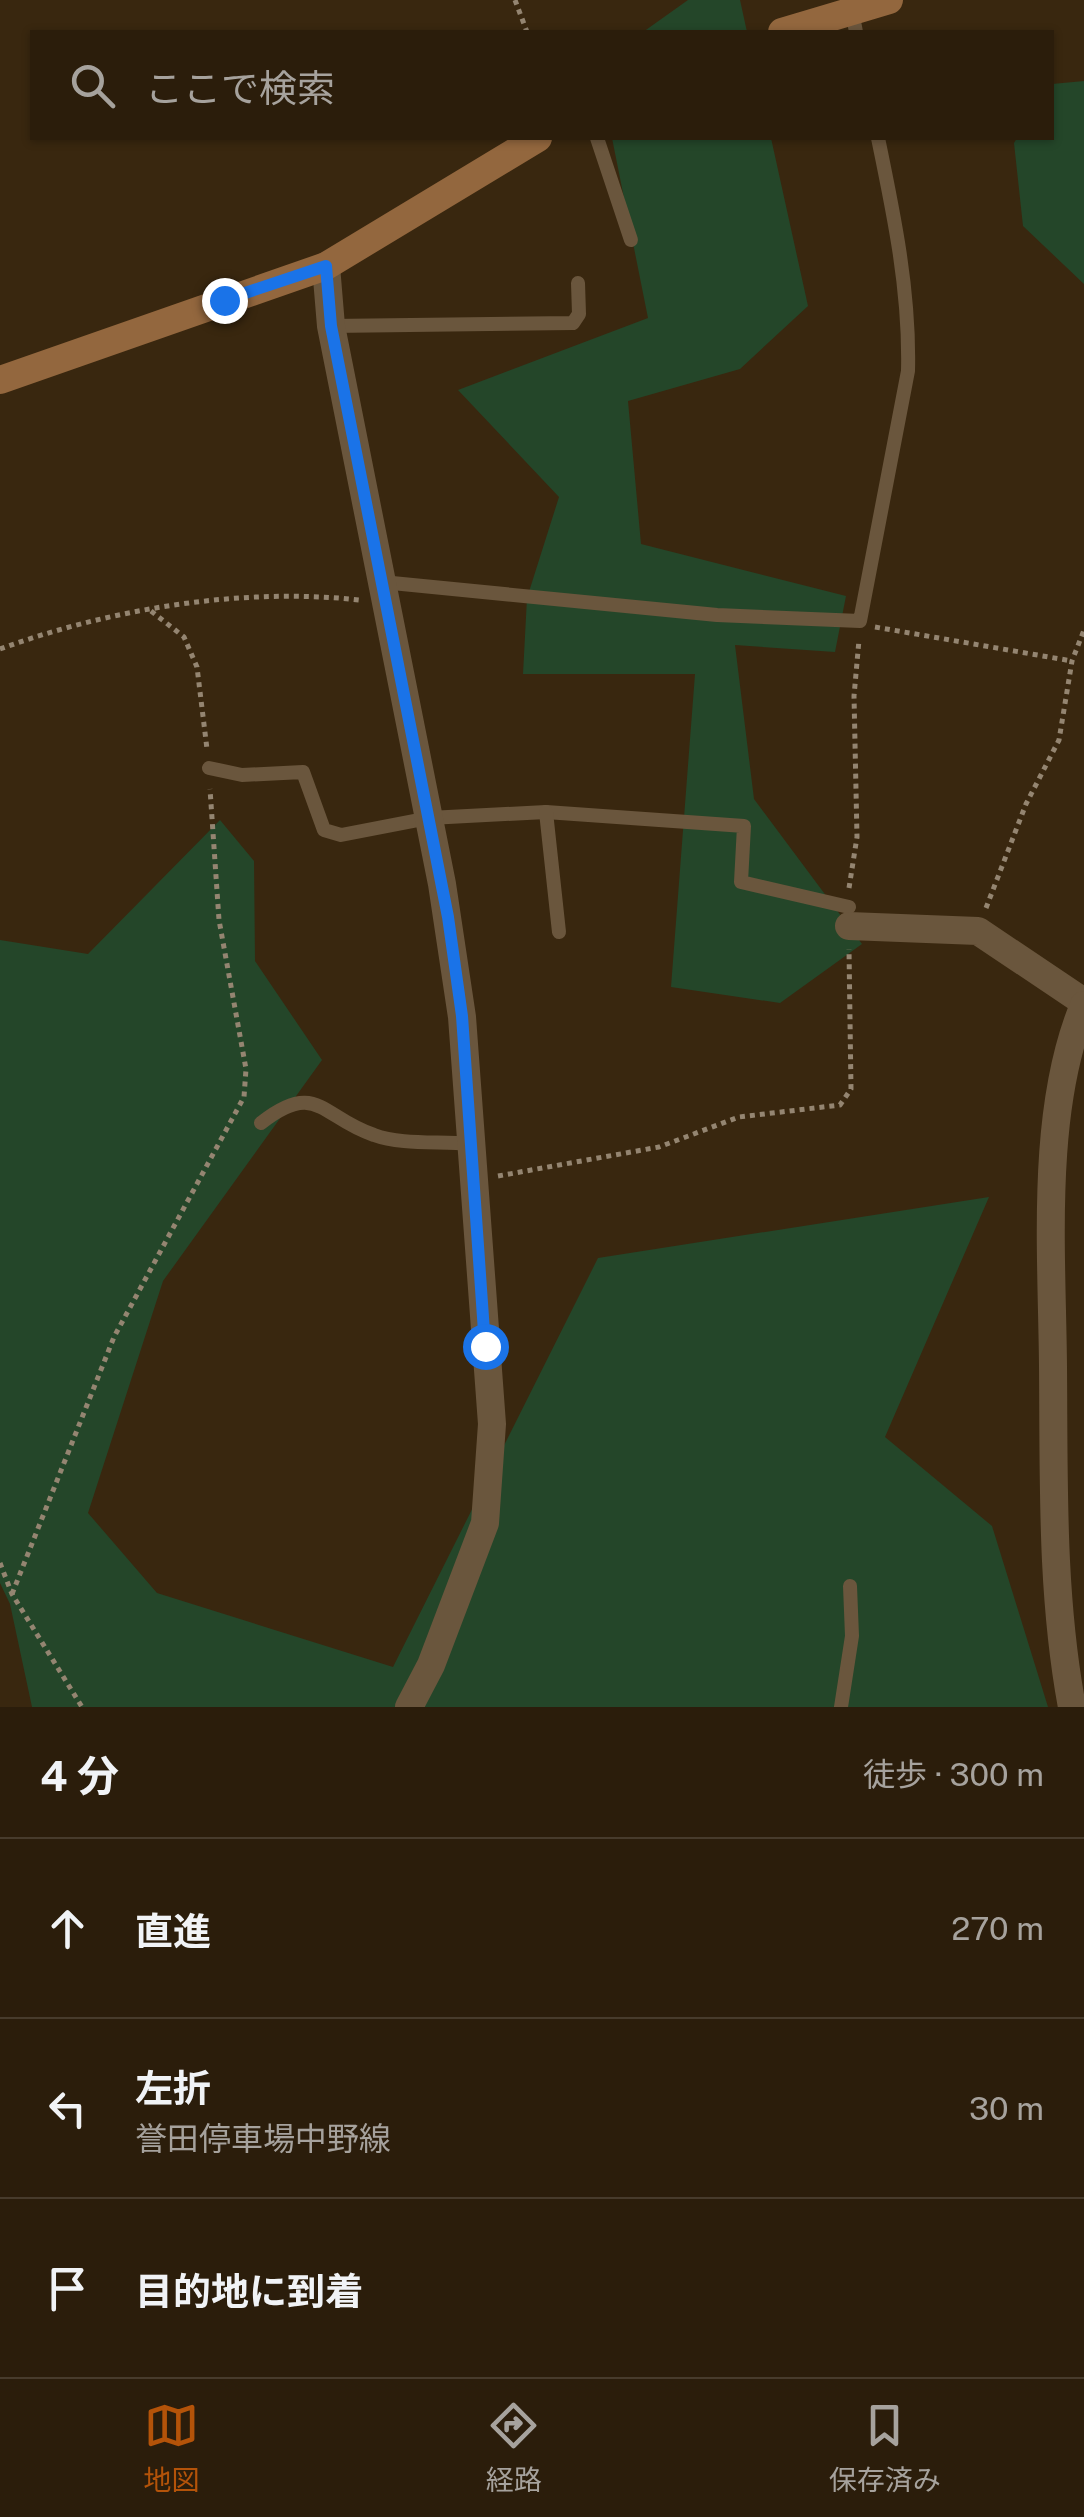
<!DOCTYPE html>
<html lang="ja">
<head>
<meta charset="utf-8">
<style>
	:root { --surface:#2b1d0b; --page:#332614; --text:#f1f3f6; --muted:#a6a29d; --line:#473b2c; --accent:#b45309 }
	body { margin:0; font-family:"Public Sans","Noto Sans JP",sans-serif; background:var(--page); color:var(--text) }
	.stop { position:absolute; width:30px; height:30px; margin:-22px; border:8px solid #1a73e8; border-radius:50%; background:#fff }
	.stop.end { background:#1a73e8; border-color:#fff; box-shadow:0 2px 10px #0008 }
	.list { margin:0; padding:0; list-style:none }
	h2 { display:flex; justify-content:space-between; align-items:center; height:130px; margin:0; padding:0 40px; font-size:42px }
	h2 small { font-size:32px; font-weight:400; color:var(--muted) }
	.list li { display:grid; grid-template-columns:65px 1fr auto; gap:30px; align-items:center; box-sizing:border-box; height:180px; padding:0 40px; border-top:2px solid var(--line) }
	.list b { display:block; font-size:38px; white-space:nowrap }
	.list p { margin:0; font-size:32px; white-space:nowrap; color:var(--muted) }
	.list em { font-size:32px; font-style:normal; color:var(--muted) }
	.icon { flex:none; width:55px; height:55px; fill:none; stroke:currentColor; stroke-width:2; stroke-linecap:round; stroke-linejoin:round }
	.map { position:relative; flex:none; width:1084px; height:1707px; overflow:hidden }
	.search { position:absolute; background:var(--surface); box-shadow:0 2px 8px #0004; left:30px; right:30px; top:30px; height:110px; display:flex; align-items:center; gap:25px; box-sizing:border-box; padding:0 35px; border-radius:0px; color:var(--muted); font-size:38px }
	.sheet { height:670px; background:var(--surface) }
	nav { display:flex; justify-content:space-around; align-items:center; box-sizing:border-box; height:140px; border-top:2px solid var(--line); background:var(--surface); font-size:28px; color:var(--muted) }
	nav a { display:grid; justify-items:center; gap:5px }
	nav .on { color:var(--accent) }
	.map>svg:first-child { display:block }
</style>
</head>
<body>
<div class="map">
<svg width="1084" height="1707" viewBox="0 0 1084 1707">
	<rect width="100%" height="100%" fill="#39270f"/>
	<g fill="#244629">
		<path d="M 688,0 L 740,0 L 747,32 L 643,32 Z"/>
		<path d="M 1084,81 L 1084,284 L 1023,226 L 1014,143 L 1017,138 L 1052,138 L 1052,84 Z"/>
		<path d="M 612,138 L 771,138 L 808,306 L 740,369 L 628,401 L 641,544 L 846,596 L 835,652 L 735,645 L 754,799 L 862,944 L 780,1003 L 671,987 L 695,674 L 523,674 L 527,598 L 559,497 L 458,390 L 648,318 Z"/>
		<path d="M 220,820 L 254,861 L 255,961 L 322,1060 L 163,1281 L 88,1513 L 157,1593 L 393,1667 L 598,1258 L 989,1197 L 885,1437 L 992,1526 L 1048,1707 L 32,1707 L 10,1604 L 0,1583 L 0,940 L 88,954 Z"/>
	</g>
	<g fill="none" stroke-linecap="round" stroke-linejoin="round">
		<g stroke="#948571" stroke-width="5" stroke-dasharray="5 5" stroke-linecap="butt">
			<path d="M 515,0 L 527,32"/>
			<path d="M 151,611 L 184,637 L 197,667 L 207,749"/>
			<path d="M 875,627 L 1072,661"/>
			<path d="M 0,649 C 110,609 242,587 359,600"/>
			<path d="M 849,888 L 857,837 L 854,696 L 859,640"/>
			<path d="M 986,908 L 1026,804 L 1059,740 L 1072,661 L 1084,630"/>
			<path d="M 498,1176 L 659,1147 L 739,1117 L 840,1105 L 851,1089 L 849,949"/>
			<path d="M 0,1563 L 12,1594 L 82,1707"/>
			<path d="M 12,1594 L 114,1337 L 244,1097 L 246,1069 L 219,920 L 210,789"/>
		</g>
		<g stroke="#6a563d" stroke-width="14">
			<path d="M 852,11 L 856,32"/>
			<path d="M 597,138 L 631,240"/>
			<path d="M 331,326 L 573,323 L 579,314 L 578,283"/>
			<path d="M 382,582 L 717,615 L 860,621 L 908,371 C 910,292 894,215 878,138"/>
			<path d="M 209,768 L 242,775 L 303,772 L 324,830 L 341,835 L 429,818 L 546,812 L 744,826 L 741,882 L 849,907"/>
			<path d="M 546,812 L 559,932"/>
			<path d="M 261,1123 C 317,1079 322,1118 374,1135 C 401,1145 440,1141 469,1144"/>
			<path d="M 841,1707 L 852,1636 L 850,1586"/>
		</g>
		<g stroke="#6a563d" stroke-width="28">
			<path d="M 326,266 L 331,326 L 442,884 L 462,1017 L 492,1424 L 485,1523 L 431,1665 L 409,1707"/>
			<path d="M 849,926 L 978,931 L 1084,1002"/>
			<path d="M 1072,1707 C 1051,1594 1054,1480 1053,1366 C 1052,1252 1040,1111 1084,1005"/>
		</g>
		<g stroke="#93673e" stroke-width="28">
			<path d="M 782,32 L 889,0"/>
			<path d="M 0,380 L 326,266 L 538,138"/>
		</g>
	</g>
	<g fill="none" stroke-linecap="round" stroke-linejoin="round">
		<path stroke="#1a73e8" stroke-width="12" d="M 224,300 L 326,266 L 331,326 L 448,917 L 462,1016 L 485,1346"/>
	</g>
</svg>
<div class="stop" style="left:485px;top:1346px"></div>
<div class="stop end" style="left:224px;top:300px"></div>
<div class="search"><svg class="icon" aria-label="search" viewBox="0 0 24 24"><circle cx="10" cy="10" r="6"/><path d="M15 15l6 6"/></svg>ここで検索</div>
</div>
<section class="sheet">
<h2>4 分<small>徒歩 · 300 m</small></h2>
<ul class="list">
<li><svg class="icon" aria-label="ahead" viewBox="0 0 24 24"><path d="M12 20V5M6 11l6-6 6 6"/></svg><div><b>直進</b></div><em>270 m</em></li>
<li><svg class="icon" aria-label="left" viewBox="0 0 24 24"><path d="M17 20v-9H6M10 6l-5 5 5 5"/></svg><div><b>左折</b><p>誉田停車場中野線</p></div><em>30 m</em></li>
<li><svg class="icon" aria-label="arrive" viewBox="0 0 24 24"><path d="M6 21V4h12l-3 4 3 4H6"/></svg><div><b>目的地に到着</b></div></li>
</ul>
</section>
<nav>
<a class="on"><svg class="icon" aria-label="map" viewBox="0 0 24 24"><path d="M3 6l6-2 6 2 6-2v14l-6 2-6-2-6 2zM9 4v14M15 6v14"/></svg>地図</a>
<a><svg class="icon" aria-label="directions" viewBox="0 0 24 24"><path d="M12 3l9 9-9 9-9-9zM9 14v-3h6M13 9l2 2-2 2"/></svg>経路</a>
<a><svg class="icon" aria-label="saved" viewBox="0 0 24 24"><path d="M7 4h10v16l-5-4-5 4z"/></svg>保存済み</a>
</nav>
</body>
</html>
